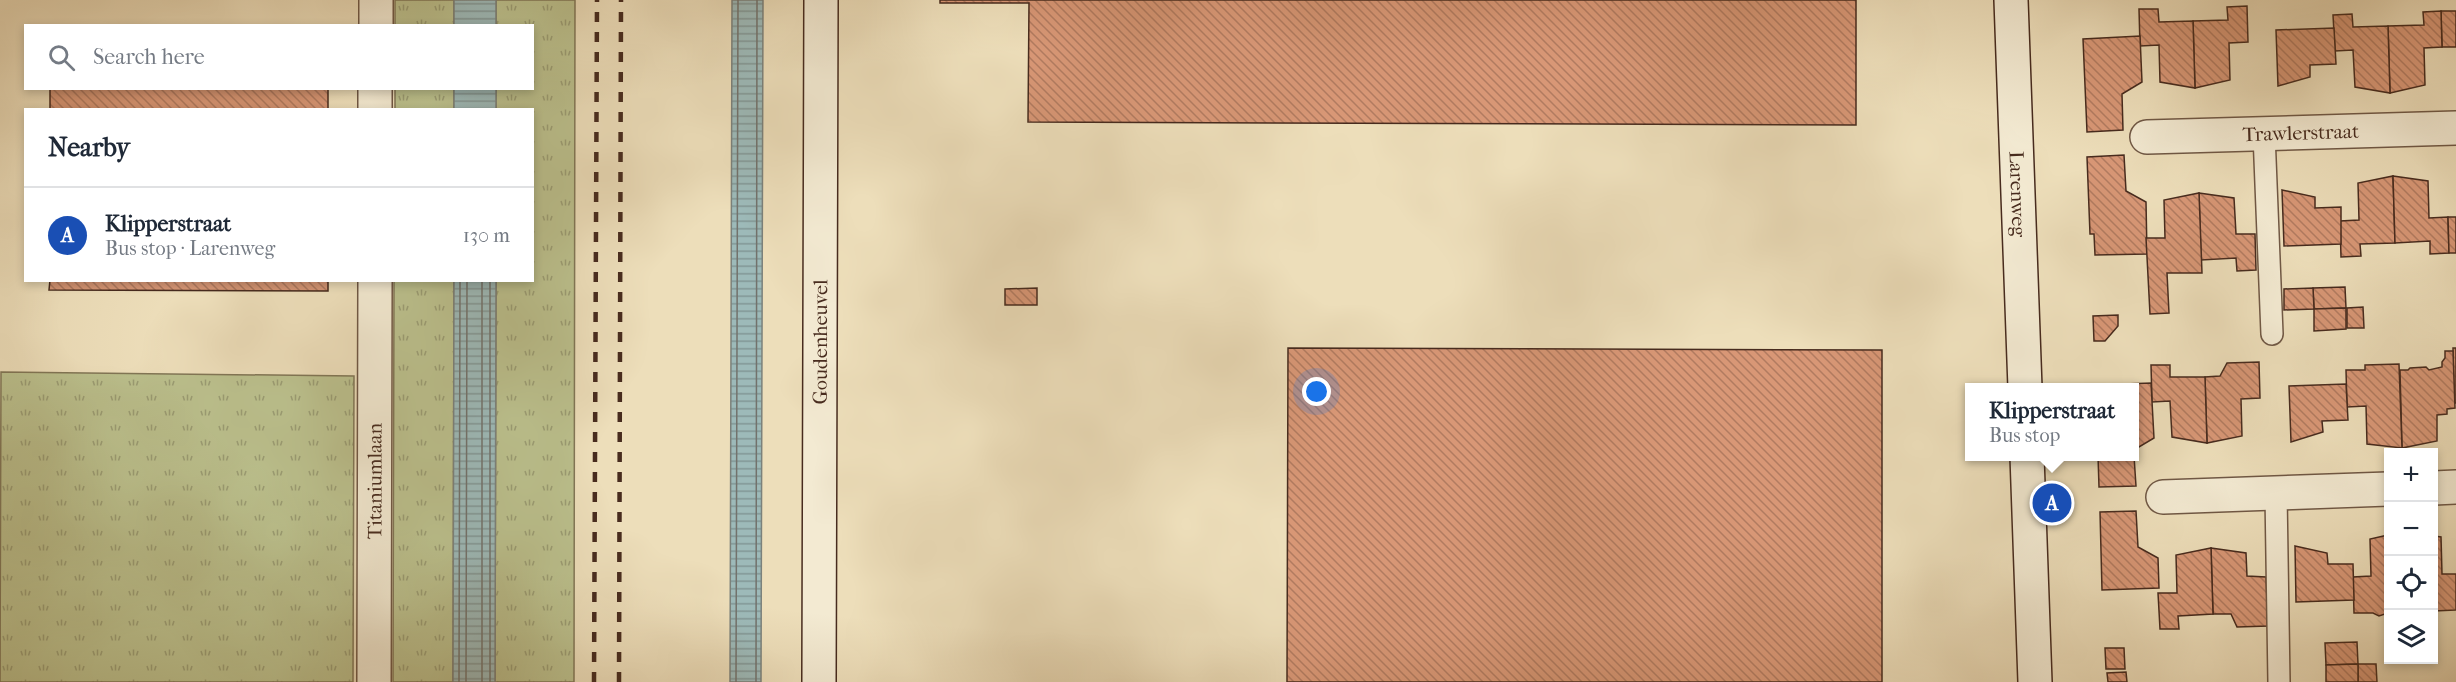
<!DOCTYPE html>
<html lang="en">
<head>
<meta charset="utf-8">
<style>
	:root { --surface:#fff; --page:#f6f6f7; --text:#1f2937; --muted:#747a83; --line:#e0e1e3; --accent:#111827 }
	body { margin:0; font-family:"IM FELL French Canon",serif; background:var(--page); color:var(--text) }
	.controls { position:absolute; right:18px; bottom:18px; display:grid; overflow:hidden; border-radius:0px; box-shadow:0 3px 9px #0003 }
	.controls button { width:54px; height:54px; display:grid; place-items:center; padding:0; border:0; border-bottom:2px solid var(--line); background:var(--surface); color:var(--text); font:30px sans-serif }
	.you { position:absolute; left:1317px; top:392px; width:21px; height:21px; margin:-15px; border:4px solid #fff; border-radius:50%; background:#1a73e8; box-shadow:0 0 0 9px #1a73e833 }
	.badge { display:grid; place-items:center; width:39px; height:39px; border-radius:50%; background:var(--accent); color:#fff; font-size:20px; font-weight:700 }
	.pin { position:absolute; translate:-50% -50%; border:3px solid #fff; box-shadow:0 2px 6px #0006 }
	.popup { position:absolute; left:1965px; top:383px; width:174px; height:78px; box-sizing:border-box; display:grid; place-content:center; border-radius:0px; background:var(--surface); filter:drop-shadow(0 2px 4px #0005); font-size:20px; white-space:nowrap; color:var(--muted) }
	.popup b { font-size:22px; color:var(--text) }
	.popup::after { content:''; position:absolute; left:50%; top:100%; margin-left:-12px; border:12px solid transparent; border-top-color:var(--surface) }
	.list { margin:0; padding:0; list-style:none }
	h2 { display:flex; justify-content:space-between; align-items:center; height:78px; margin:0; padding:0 24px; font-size:26px }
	h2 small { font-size:20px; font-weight:400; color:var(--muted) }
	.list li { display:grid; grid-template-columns:39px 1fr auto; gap:18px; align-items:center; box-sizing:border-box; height:96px; padding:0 24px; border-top:2px solid var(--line) }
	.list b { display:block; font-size:22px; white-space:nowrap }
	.list p { margin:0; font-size:20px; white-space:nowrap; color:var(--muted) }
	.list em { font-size:20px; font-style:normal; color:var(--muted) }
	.icon { flex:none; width:33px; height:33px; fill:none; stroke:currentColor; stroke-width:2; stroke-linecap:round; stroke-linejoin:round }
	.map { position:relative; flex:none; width:2456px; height:682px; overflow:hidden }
	.search { position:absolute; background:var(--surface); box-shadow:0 3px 9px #0003; left:24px; top:24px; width:510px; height:66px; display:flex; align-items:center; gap:15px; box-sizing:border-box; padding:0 21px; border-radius:0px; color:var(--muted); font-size:22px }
	.panel { position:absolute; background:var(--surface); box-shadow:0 3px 9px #0003; left:24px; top:108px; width:510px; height:174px; border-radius:0px }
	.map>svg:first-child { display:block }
</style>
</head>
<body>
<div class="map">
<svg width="2456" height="682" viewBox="0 0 2456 682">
	<defs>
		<pattern id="grass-tufts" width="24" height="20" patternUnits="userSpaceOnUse" patternTransform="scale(1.5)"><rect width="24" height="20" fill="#bbc08d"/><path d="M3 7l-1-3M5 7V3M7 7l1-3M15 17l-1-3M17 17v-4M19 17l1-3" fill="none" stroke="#9a9c73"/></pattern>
		<pattern id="water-rules" width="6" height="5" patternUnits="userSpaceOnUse" patternTransform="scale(1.5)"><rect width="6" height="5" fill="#9dbab9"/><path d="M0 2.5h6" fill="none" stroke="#829796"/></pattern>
		<pattern id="building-back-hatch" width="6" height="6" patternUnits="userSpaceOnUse" patternTransform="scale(1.5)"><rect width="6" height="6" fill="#d89776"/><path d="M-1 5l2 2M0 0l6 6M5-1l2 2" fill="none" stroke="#b17b60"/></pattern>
	</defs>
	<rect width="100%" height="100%" fill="#eddeba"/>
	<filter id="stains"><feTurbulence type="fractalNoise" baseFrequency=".00333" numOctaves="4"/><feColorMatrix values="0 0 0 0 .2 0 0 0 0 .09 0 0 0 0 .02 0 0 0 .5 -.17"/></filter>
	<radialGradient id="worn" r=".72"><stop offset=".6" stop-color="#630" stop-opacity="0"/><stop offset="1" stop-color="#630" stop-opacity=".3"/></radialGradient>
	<g fill="url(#grass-tufts)" stroke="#817656" stroke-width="1.5">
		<path d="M 395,0 L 454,0 L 454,25 L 395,26 Z"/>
		<path d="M 496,0 L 575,0 L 574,682 L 495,682 L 496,281 L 532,280 L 532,110 L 496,109 L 496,89 L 532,88 L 532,26 L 496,25 Z"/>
		<path d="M 395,89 L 454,89 L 454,109 L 395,110 Z"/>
		<path d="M 394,281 L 454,281 L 453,682 L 393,682 Z"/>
		<path d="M 1,372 L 354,376 L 353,682 L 0,682 Z"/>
	</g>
	<g fill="url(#water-rules)" stroke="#7b817b" stroke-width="1.5">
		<rect x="454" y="0" width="42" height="25"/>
		<path d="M 732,0 L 763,0 L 761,682 L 730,682 Z"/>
		<rect x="454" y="89" width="42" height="20"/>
		<path d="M 454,281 L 496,281 L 495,682 L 453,682 Z"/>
	</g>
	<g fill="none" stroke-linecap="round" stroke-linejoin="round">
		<g stroke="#72726c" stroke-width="1.5">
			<path d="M 459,682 L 460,280"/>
			<path d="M 466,682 L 467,280"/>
			<path d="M 482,682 L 482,280"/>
			<path d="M 490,682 L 490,280"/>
			<path d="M 736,682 L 738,0"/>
			<path d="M 756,682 L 757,0"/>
		</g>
	</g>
	<g fill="url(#building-back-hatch)" stroke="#472b1e" stroke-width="1.5">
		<path d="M 940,0 L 1856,0 L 1856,125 L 1028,122 L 1029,3 L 940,3 Z"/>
		<path d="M 2247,6 L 2248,42 L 2229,43 L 2230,80 L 2195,88 L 2193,21 L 2228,20 L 2227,7 Z"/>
		<path d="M 2139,9 L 2158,9 L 2159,22 L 2193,21 L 2195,88 L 2160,82 L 2159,45 L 2140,46 Z"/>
		<path d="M 2441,11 L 2456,11 L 2456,47 L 2442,47 Z"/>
		<path d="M 2441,11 L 2442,47 L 2424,48 L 2425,85 L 2390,93 L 2388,26 L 2424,25 L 2423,12 Z"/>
		<path d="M 2352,14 L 2353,27 L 2388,26 L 2390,93 L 2355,87 L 2353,50 L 2335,51 L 2333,15 Z"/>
		<path d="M 2334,28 L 2336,64 L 2310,65 L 2310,77 L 2278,86 L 2276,30 Z"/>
		<path d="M 2140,36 L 2142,82 L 2122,94 L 2123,130 L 2087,132 L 2083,39 Z"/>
		<rect x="50" y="88" width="278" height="22"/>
		<path d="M 2124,155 L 2126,191 L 2146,202 L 2147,254 L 2095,255 L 2094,234 L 2090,234 L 2087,157 Z"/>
		<path d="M 2393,176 L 2395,243 L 2360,244 L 2361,256 L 2341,257 L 2340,221 L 2359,220 L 2358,183 Z"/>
		<path d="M 2393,176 L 2428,181 L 2429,218 L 2448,217 L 2449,253 L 2430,254 L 2430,241 L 2395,243 Z"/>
		<path d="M 2282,190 L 2315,197 L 2315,208 L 2341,207 L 2341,244 L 2284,246 Z"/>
		<path d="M 2199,193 L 2234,198 L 2236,234 L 2255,234 L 2256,270 L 2237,271 L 2236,258 L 2201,260 Z"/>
		<path d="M 2199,193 L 2202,273 L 2167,273 L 2169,313 L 2150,314 L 2146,238 L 2165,238 L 2164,200 Z"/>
		<path d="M 2448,217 L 2456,217 L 2456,253 L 2449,253 Z"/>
		<path d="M 50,280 L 328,280 L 328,291 L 49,290 Z"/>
		<path d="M 2345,287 L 2346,308 L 2314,309 L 2313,288 Z"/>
		<path d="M 1037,288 L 1037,305 L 1005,305 L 1005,289 Z"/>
		<path d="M 2313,288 L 2314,309 L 2284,310 L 2284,289 Z"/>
		<path d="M 2363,307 L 2364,328 L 2347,328 L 2347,308 Z"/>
		<path d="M 2346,308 L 2346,329 L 2314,331 L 2314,309 Z"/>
		<path d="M 2118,315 L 2118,326 L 2105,341 L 2094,341 L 2093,316 Z"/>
		<path d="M 1288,348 L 1882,350 L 1882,682 L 1287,682 Z"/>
		<path d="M 2453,348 L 2456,348 L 2456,403 L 2454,403 Z"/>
		<path d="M 2445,351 L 2453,351 L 2455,408 L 2447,409 L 2447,414 L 2437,415 L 2437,441 L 2402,448 L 2400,370 L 2408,370 L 2410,368 L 2426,367 L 2429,370 L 2442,367 L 2442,362 L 2445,358 Z"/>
		<path d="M 2259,362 L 2260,398 L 2241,399 L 2242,436 L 2207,443 L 2205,377 L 2220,376 L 2227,363 Z"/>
		<path d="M 2399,364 L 2402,448 L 2367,444 L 2366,406 L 2347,407 L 2346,370 L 2365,370 L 2365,365 Z"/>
		<path d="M 2151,365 L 2170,365 L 2170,377 L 2205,377 L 2207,443 L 2172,437 L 2170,401 L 2152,402 Z"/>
		<path d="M 2151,383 L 2154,438 L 2134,450 L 2134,388 L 2121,388 L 2124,384 Z"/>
		<path d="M 2346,384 L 2348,420 L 2322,421 L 2323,432 L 2291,442 L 2289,386 Z"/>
		<path d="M 2098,456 L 2134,456 L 2136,486 L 2099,487 Z"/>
		<path d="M 2136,511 L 2138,547 L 2158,558 L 2159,588 L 2102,590 L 2100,512 Z"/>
		<path d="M 2388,535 L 2388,613 L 2379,616 L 2373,613 L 2354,613 L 2353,577 L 2371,576 L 2370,539 Z"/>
		<path d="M 2434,536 L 2441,537 L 2442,574 L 2456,574 L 2456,610 L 2434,611 Z"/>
		<path d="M 2295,546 L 2327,553 L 2328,564 L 2353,564 L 2354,600 L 2296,602 Z"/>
		<path d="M 2211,548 L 2246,553 L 2247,576 L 2266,577 L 2268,626 L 2237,627 L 2231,614 L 2213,614 Z"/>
		<path d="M 2211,548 L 2213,614 L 2178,616 L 2179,629 L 2160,629 L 2158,593 L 2177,593 L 2176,555 Z"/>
		<path d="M 2357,642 L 2358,664 L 2326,665 L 2325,643 Z"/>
		<path d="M 2105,648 L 2124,648 L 2125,669 L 2106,669 Z"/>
		<path d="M 2358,664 L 2376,664 L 2377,682 L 2358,682 Z"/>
		<path d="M 2358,664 L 2358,682 L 2326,682 L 2326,665 Z"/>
		<path d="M 2126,672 L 2127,682 L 2108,682 L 2107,673 Z"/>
	</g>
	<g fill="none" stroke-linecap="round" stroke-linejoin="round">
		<g stroke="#705845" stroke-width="24">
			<g id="lane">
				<path d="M 2264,134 L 2272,334"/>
				<path d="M 2276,494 L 2279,682"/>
			</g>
		</g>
		<g stroke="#705845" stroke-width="36">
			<g id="street">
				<path d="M 376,26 L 376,0"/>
				<path d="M 375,110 L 375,88"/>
				<path id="s1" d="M 2147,137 L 2456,128"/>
				<path d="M 2434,488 L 2456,487"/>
				<path d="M 2163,497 L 2388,489"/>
				<path id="s2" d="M 374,682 L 375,280"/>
			</g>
		</g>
		<g stroke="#472b1e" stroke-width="36">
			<g id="secondary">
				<path id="s3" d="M 2011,0 L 2025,388"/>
				<path d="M 2027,456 L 2035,682"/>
				<path id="s4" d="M 819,682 L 821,0"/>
			</g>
		</g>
		<use href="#lane" stroke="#f3ead2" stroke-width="21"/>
		<use href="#street" stroke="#f3ead2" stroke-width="33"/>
		<use href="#secondary" stroke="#f3ead2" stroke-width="33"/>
		<g stroke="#472b1e" stroke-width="4.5" stroke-dasharray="10 10" stroke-linecap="butt">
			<path d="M 594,682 L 597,0"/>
			<path d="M 619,682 L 621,0"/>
		</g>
	</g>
	<g text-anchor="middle" stroke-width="4.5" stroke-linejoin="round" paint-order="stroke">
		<g font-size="20" fill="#472b1e" stroke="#f3ead2">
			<text dy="7" stroke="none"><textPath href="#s1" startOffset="154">Trawlerstraat</textPath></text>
			<text dy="7" stroke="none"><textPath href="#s3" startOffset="194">Larenweg</textPath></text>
			<text dy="7" stroke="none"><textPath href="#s4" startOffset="340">Goudenheuvel</textPath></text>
			<text dy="7" stroke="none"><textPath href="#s2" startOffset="201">Titaniumlaan</textPath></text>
		</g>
	</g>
	<rect width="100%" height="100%" filter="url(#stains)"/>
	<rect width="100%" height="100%" fill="url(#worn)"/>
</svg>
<div class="controls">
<button>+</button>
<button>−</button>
<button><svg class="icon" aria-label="locate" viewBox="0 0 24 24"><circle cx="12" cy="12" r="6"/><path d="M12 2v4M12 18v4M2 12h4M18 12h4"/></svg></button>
<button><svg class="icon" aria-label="layers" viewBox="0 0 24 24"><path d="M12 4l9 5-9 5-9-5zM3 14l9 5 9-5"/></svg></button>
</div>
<div class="you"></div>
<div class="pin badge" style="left:2052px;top:503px;background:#1a4fb4">A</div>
<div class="popup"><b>Klipperstraat</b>Bus stop</div>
<div class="search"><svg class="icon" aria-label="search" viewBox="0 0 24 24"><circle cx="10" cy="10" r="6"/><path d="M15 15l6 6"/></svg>Search here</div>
<section class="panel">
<h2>Nearby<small></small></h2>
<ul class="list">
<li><span class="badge" style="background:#1a4fb4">A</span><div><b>Klipperstraat</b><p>Bus stop · Larenweg</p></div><em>130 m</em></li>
</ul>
</section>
</div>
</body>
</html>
